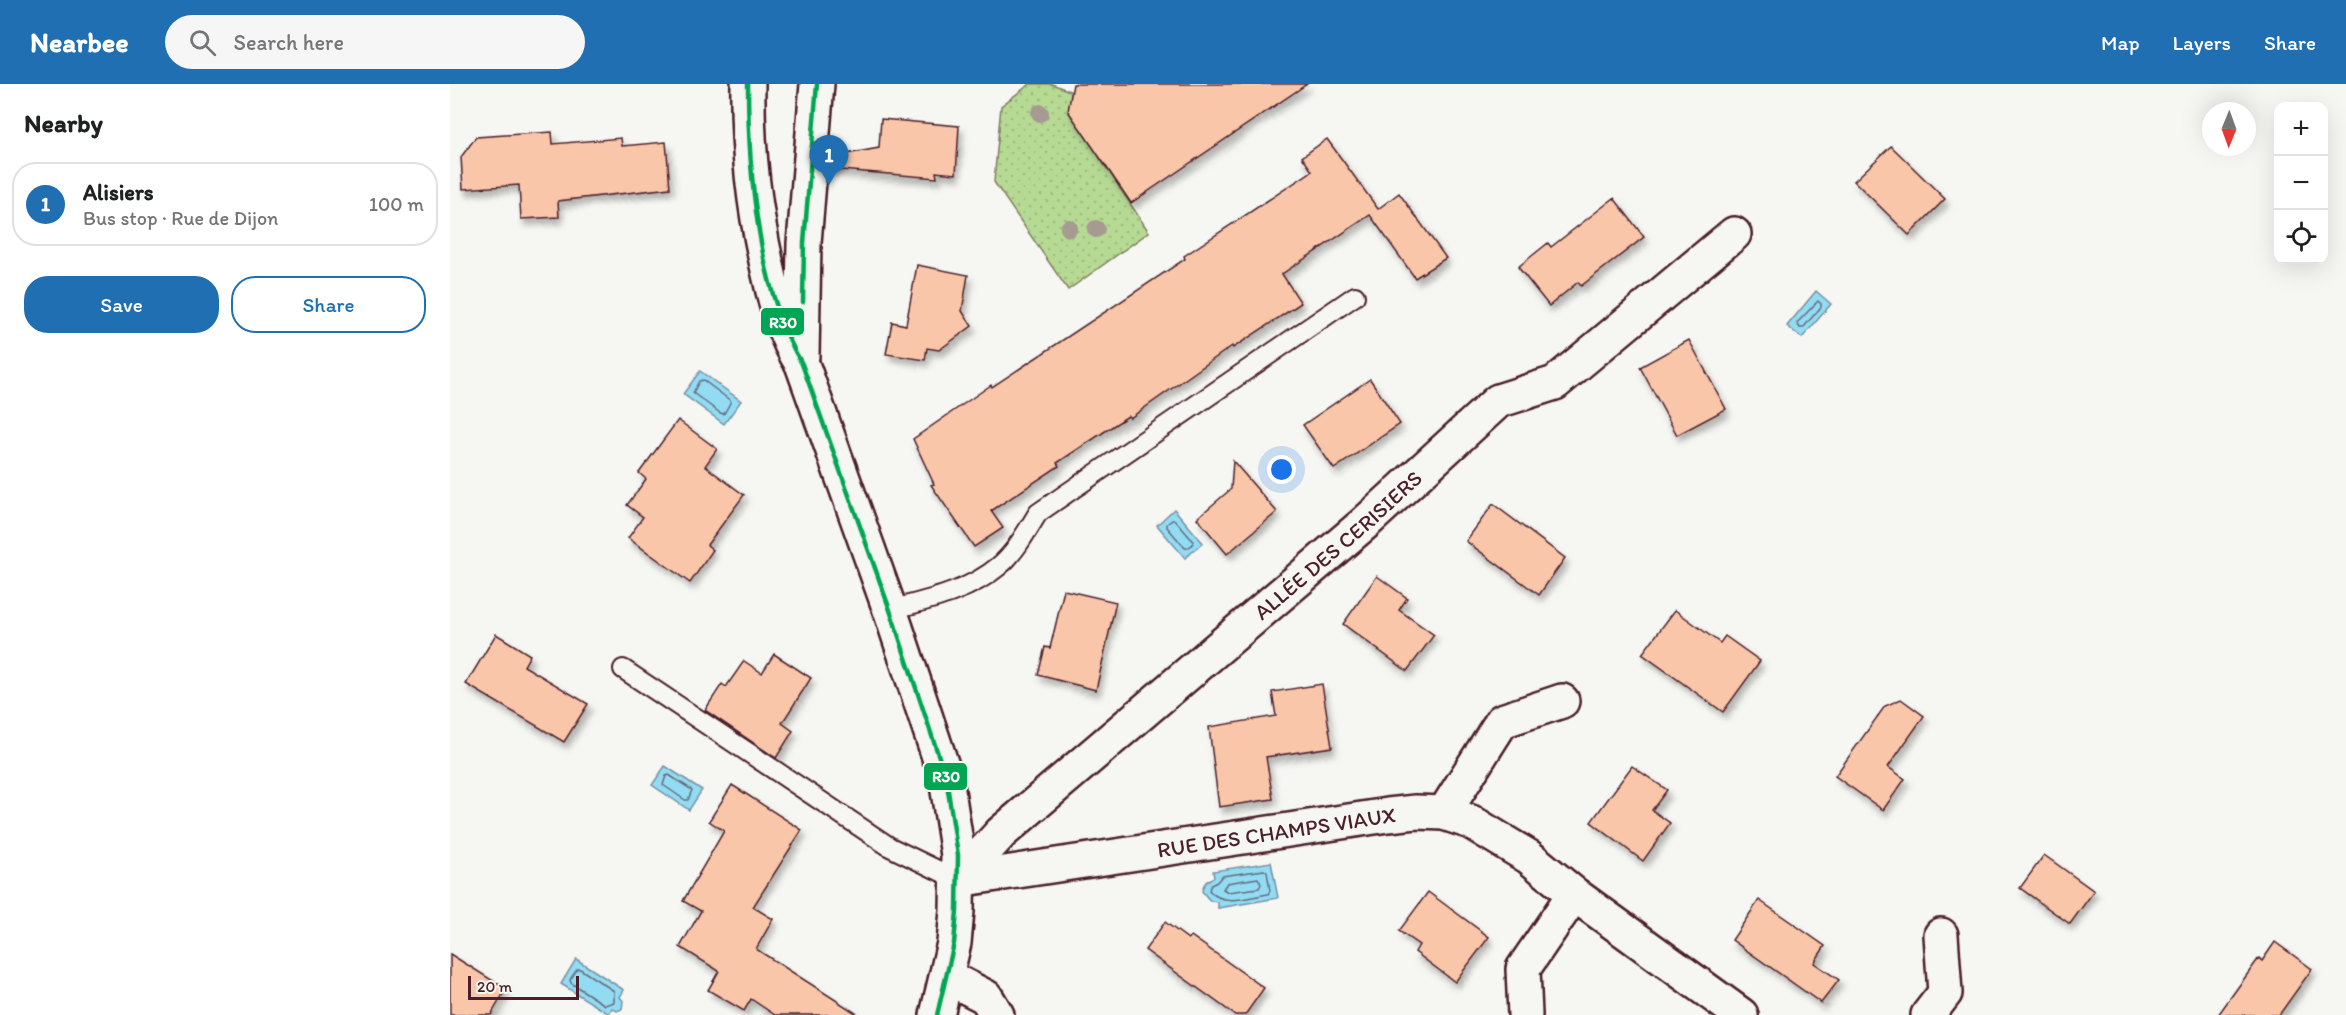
<!DOCTYPE html>
<html lang="en">
<head>
<meta charset="utf-8">
<style>
	:root { --surface:#fff; --page:#f6f6f6; --text:#202124; --muted:#757577; --line:#e0e0e0; --accent:#1f6fb2 }
	body { margin:0; font-family:Itim,sans-serif; background:var(--page); color:var(--text) }
	.controls { position:absolute; right:18px; top:18px; display:grid; overflow:hidden; border-radius:12px; box-shadow:0 6px 24px #0002 }
	.controls button { width:54px; height:54px; display:grid; place-items:center; padding:0; border:0; border-bottom:2px solid var(--line); background:var(--surface); color:var(--text); font:30px sans-serif }
	.compass { position:absolute; left:1752px; top:18px; width:54px; height:54px; border-radius:50%; background:var(--surface); box-shadow:0 6px 24px #0002; rotate:181deg }
	.scale { position:absolute; left:18px; bottom:15px; width:111px; box-sizing:border-box; padding-left:6px; border:3px solid #4a1f2b; border-top:0; font-size:16px; line-height:21px; white-space:nowrap; color:#4a1f2b; -webkit-text-stroke:4px #f6f6f2; paint-order:stroke }
	.you { position:absolute; left:832px; top:386px; width:21px; height:21px; margin:-15px; border:4px solid #fff; border-radius:50%; background:#1a73e8; box-shadow:0 0 0 9px #1a73e833 }
	.badge { display:grid; place-items:center; width:39px; height:39px; border-radius:50%; background:var(--accent); color:#fff; font-size:20px; font-weight:700 }
	.pin { position:absolute; translate:-50% -50px; filter:drop-shadow(0 2px 3px #0008) }
	.pin::after { content:''; position:absolute; top:32px; width:21px; height:18px; background:inherit; clip-path:polygon(0 0,100% 0,50% 100%) }
	.list { margin:0; padding:0; list-style:none }
	h2 { display:flex; justify-content:space-between; align-items:center; height:78px; margin:0; padding:0 24px; font-size:26px }
	h2 small { font-size:20px; font-weight:400; color:var(--muted) }
	.list li { display:grid; grid-template-columns:39px 1fr auto; gap:18px; align-items:center; box-sizing:border-box; height:84px; margin:0 12px 12px; padding:0 12px; border:2px solid var(--line); border-radius:24px }
	.list b { display:block; font-size:22px; white-space:nowrap }
	.list p { margin:0; font-size:20px; white-space:nowrap; color:var(--muted) }
	.list em { font-size:20px; font-style:normal; color:var(--muted) }
	.actions { display:flex; gap:12px; padding:18px 24px }
	.actions a { flex:1; padding:14px 0; border:2px solid var(--accent); border-radius:24px; text-align:center; font-size:21px; color:var(--accent) }
	.actions .main { background:var(--accent); color:#fff }
	.icon { flex:none; width:33px; height:33px; fill:none; stroke:currentColor; stroke-width:2; stroke-linecap:round; stroke-linejoin:round }
	.map { position:relative; flex:none; width:1896px; height:931px; overflow:hidden }
	header { display:flex; align-items:center; gap:36px; box-sizing:border-box; height:84px; padding:0 30px; background:var(--accent); color:#fff }
	header strong { font-size:28px }
	nav { display:flex; gap:33px; margin-inline-start:auto; font-size:21px }
	.search { width:420px; height:54px; background:var(--page); display:flex; align-items:center; gap:15px; box-sizing:border-box; padding:0 21px; border-radius:33px; color:var(--muted); font-size:22px }
	main { display:flex }
	aside { flex:1; background:var(--surface) }
	.map>svg:first-child { display:block }
</style>
</head>
<body>
<header>
<strong>Nearbee</strong>
<div class="search"><svg class="icon" aria-label="search" viewBox="0 0 24 24"><circle cx="10" cy="10" r="6"/><path d="M15 15l6 6"/></svg>Search here</div>
<nav><a>Map</a><a>Layers</a><a>Share</a></nav>
</header>
<main>
<aside>
<h2>Nearby<small></small></h2>
<ul class="list">
<li><span class="badge">1</span><div><b>Alisiers</b><p>Bus stop · Rue de Dijon</p></div><em>100 m</em></li>
</ul>
<div class="actions"><a class="main">Save</a><a>Share</a></div>
</aside>
<div class="map">
<svg width="1896" height="931" viewBox="0 0 1896 931">
	<defs>
		<pattern id="grass-dots" width="8" height="8" patternUnits="userSpaceOnUse" patternTransform="scale(1.5)"><rect width="8" height="8" fill="#b6da94"/><path d="M2 2h.1M6 6h.1" fill="none" stroke="#9ebb80" stroke-width="1.8" stroke-linecap="round"/></pattern>
		<filter id="shadow"><feDropShadow dx="3.5" dy="6" stdDeviation="3" flood-color="#0004"/></filter>
	</defs>
	<rect width="100%" height="100%" fill="#f6f6f2"/>
	<filter id="ink" filterUnits="userSpaceOnUse"><feTurbulence type="fractalNoise" baseFrequency=".0167" numOctaves="2"/><feDisplacementMap in="SourceGraphic" scale="12" xChannelSelector="R" yChannelSelector="G"/><feConvolveMatrix kernelMatrix="1 2 1 2 8 2 1 2 1" color-interpolation-filters="sRGB"/></filter>
	<g filter="url(#ink)">
		<path fill="url(#grass-dots)" stroke="#807c60" stroke-width="1.5" d="M 580,0 L 602,0 L 622,8 L 619,23 L 622,32 L 699,148 L 618,206 L 544,98 L 551,22 Z"/>
		<g fill="#92dcf3" stroke="#7590a3" stroke-width="1.5">
			<path d="M 1366,207 L 1381,220 L 1352,254 L 1337,242 Z"/>
			<path d="M 250,287 L 291,317 L 274,340 L 233,310 Z"/>
			<path d="M 724,425 L 753,459 L 735,474 L 707,441 Z"/>
			<path d="M 215,682 L 252,706 L 239,726 L 202,701 Z"/>
			<path d="M 821,778 L 828,814 L 768,824 L 768,818 L 760,817 L 752,807 C 754,798 757,796 764,793 L 763,787 Z"/>
			<path d="M 126,875 L 174,906 L 170,913 L 173,917 L 172,925 L 167,927 L 162,924 L 159,930 L 111,900 Z"/>
		</g>
		<g fill="none" stroke-linecap="round" stroke-linejoin="round">
			<g stroke="#676b7b" stroke-width="1.5">
				<path d="M 1368,217 L 1371,220 L 1371,223 L 1353,244 L 1350,244 L 1347,239 Z"/>
				<path d="M 253,296 L 281,317 L 274,330 L 270,329 L 243,309 L 249,297 Z"/>
				<path d="M 722,436 L 725,436 L 743,457 L 743,460 L 738,464 L 735,464 L 717,443 L 717,440 Z"/>
				<path d="M 219,691 L 242,706 L 238,716 L 235,716 L 213,701 L 216,692 Z"/>
				<path d="M 814,786 L 817,788 L 820,807 L 818,810 C 800,813 772,823 759,806 L 761,801 L 767,798 L 772,792 Z"/>
				<path d="M 808,794 L 811,800 L 809,804 L 778,808 L 773,805 L 777,799 Z"/>
				<path d="M 127,885 L 130,885 L 164,907 L 164,918 L 155,921 L 121,899 L 120,896 Z"/>
			</g>
		</g>
		<g fill="#f9c6a9" stroke="#4a1f2b" stroke-width="1.5" filter="url(#shadow)">
			<path d="M 623,0 L 857,0 L 681,119 L 618,27 Z"/>
			<path d="M 431,35 L 509,42 L 506,90 L 486,88 L 487,94 L 379,85 L 380,73 L 429,64 Z"/>
			<path d="M 102,48 L 103,60 L 171,54 L 172,62 L 216,58 L 220,104 L 108,117 L 109,133 L 71,135 L 69,101 L 13,105 L 11,73 L 26,53 Z"/>
			<path d="M 877,55 L 928,125 L 949,109 L 996,174 L 965,194 L 920,131 L 832,190 L 851,219 L 783,264 L 782,262 L 680,334 L 678,332 L 607,379 L 609,382 L 541,427 L 553,444 L 524,463 L 481,401 L 484,400 L 463,355 L 541,301 L 542,303 L 735,175 L 734,172 L 862,87 L 852,73 Z"/>
			<path d="M 1441,62 L 1495,115 L 1459,151 L 1404,97 Z"/>
			<path d="M 1164,114 L 1194,153 L 1131,202 L 1128,198 L 1099,222 L 1068,183 L 1098,159 L 1101,163 Z"/>
			<path d="M 467,181 L 518,191 L 512,227 L 522,242 L 489,266 L 477,264 L 475,276 L 436,270 L 442,238 L 456,241 Z"/>
			<path d="M 1239,256 L 1276,325 L 1227,351 L 1190,283 Z"/>
			<path d="M 920,295 L 950,340 L 884,385 L 853,341 Z"/>
			<path d="M 228,336 L 267,365 L 255,382 L 294,411 L 257,461 L 263,466 L 240,499 L 178,454 L 193,433 L 177,421 L 196,395 L 189,389 Z"/>
			<path d="M 783,377 L 827,428 L 777,470 L 747,434 L 781,405 Z"/>
			<path d="M 1043,420 L 1115,474 L 1089,511 L 1016,457 Z"/>
			<path d="M 927,492 L 957,514 L 949,526 L 984,551 L 957,587 L 893,540 Z"/>
			<path d="M 614,506 L 666,518 L 646,606 L 588,591 L 595,563 L 600,564 Z"/>
			<path d="M 1225,526 L 1270,559 L 1275,552 L 1310,577 L 1273,628 L 1192,570 Z"/>
			<path d="M 46,550 L 80,571 L 74,582 L 138,620 L 114,658 L 16,600 Z"/>
			<path d="M 324,570 L 361,594 L 332,639 L 343,647 L 326,674 L 255,626 L 272,600 L 276,603 L 294,577 L 312,589 Z"/>
			<path d="M 872,600 L 882,663 L 816,673 L 823,715 L 769,723 L 759,643 L 826,632 L 822,608 Z"/>
			<path d="M 1451,615 L 1474,632 L 1438,683 L 1455,695 L 1433,726 L 1385,692 L 1435,622 Z"/>
			<path d="M 1182,682 L 1217,706 L 1202,726 L 1220,739 L 1193,777 L 1141,738 Z"/>
			<path d="M 282,701 L 352,746 L 303,823 L 323,835 L 306,865 L 409,931 L 325,931 L 301,915 L 294,927 L 258,906 L 269,887 L 230,863 L 251,827 L 233,817 L 274,747 L 259,737 Z"/>
			<path d="M 1594,771 L 1644,807 L 1620,840 L 1570,804 Z"/>
			<path d="M 978,808 L 1039,853 L 1005,898 L 965,868 L 969,861 L 949,847 Z"/>
			<path d="M 1309,816 L 1375,862 L 1364,879 L 1389,896 L 1371,919 L 1282,856 Z"/>
			<path d="M 715,838 L 738,855 L 741,852 L 814,904 L 795,931 L 785,931 L 695,866 Z"/>
			<path d="M 1825,858 L 1862,885 L 1829,931 L 1768,931 L 1809,874 L 1812,877 Z"/>
			<path d="M 0,870 L 56,905 L 41,931 L 0,931 Z"/>
		</g>
		<g fill="none" stroke-linecap="round" stroke-linejoin="round">
			<g stroke="#4a1f2b" stroke-width="22">
				<g id="lane">
					<path d="M 440,526 C 478,516 518,508 549,482 C 565,469 577,447 588,429 L 905,212"/>
					<path d="M 173,585 L 440,763 L 508,796"/>
				</g>
			</g>
			<g stroke="#4a1f2b" stroke-width="38">
				<g id="street">
					<path d="M 994,729 L 1052,637 L 1112,617"/>
					<path id="s1" d="M 508,796 L 551,749 L 915,439 L 1048,317 L 1105,299 L 1284,150"/>
					<path id="s2" d="M 508,796 L 938,731 L 966,728 L 994,729 L 1021,738 L 1079,773 L 1124,810 L 1291,931"/>
					<path d="M 497,893 L 536,913 L 547,931"/>
					<path d="M 1075,931 L 1073,885 L 1124,810"/>
					<path d="M 1478,931 L 1495,909 L 1491,851"/>
				</g>
			</g>
			<g stroke="#4a1f2b" stroke-width="38">
				<g id="secondary">
					<path d="M 298,0 C 297,65 304,127 319,190 C 326,222 334,252 352,280 L 440,526 L 496,694 L 508,771 L 507,827 L 504,859 L 487,931"/>
					<path d="M 352,272 L 354,159 L 367,0"/>
				</g>
			</g>
			<use href="#lane" stroke="#f6f6f2" stroke-width="18"/>
			<use href="#street" stroke="#f6f6f2" stroke-width="33"/>
			<use href="#secondary" stroke="#f6f6f2" stroke-width="33"/>
			<g stroke="#f6f6f2" stroke-width="9">
				<g id="bus-1">
					<path d="M 298,0 C 298,85 308,206 352,280 L 440,526 L 496,694 L 508,771 L 507,827 L 504,859 L 487,931"/>
					<path d="M 353,218 L 354,159 L 367,0"/>
				</g>
			</g>
			<use href="#bus-1" stroke="#00a651" stroke-width="4.5"/>
		</g>
		<g fill="#a69a93">
			<circle cx="590" cy="29" r="9"/>
			<circle cx="619" cy="144" r="9"/>
			<circle cx="646" cy="145" r="9"/>
		</g>
	</g>
	<g text-anchor="middle" stroke-width="5" stroke-linejoin="round" paint-order="stroke">
		<g font-size="22" fill="#4a1f2b" stroke="#f6f6f2">
			<text dy="8" stroke="none"><textPath href="#s1" startOffset="507">ALLÉE DES CERISIERS</textPath></text>
			<text dy="8" stroke="none"><textPath href="#s2" startOffset="322">RUE DES CHAMPS VIAUX</textPath></text>
		</g>
	</g>
	<g stroke="#f6f6f2" stroke-width="2">
		<rect x="310" y="223" width="45" height="29" rx="6" fill="#00a651"/>
		<rect x="473" y="678" width="45" height="29" rx="6" fill="#00a651"/>
	</g>
	<g font-size="16" text-anchor="middle" font-weight="bold" fill="#fff">
		<text x="333" y="244">R30</text>
		<text x="496" y="698">R30</text>
	</g>
</svg>
<div class="controls">
<button>+</button>
<button>−</button>
<button><svg class="icon" aria-label="locate" viewBox="0 0 24 24"><circle cx="12" cy="12" r="6"/><path d="M12 2v4M12 18v4M2 12h4M18 12h4"/></svg></button>
</div>
<svg class="compass" viewBox="-18 -18 36 36"><path d="M0-13l5 13h-10z" fill="#e53935"/><path d="M0 13l5-13h-10z" fill="#757577"/></svg>
<div class="scale">20 m</div>
<div class="you"></div>
<div class="pin badge" style="left:379px;top:101px">1</div>
</div>
</main>
</body>
</html>
